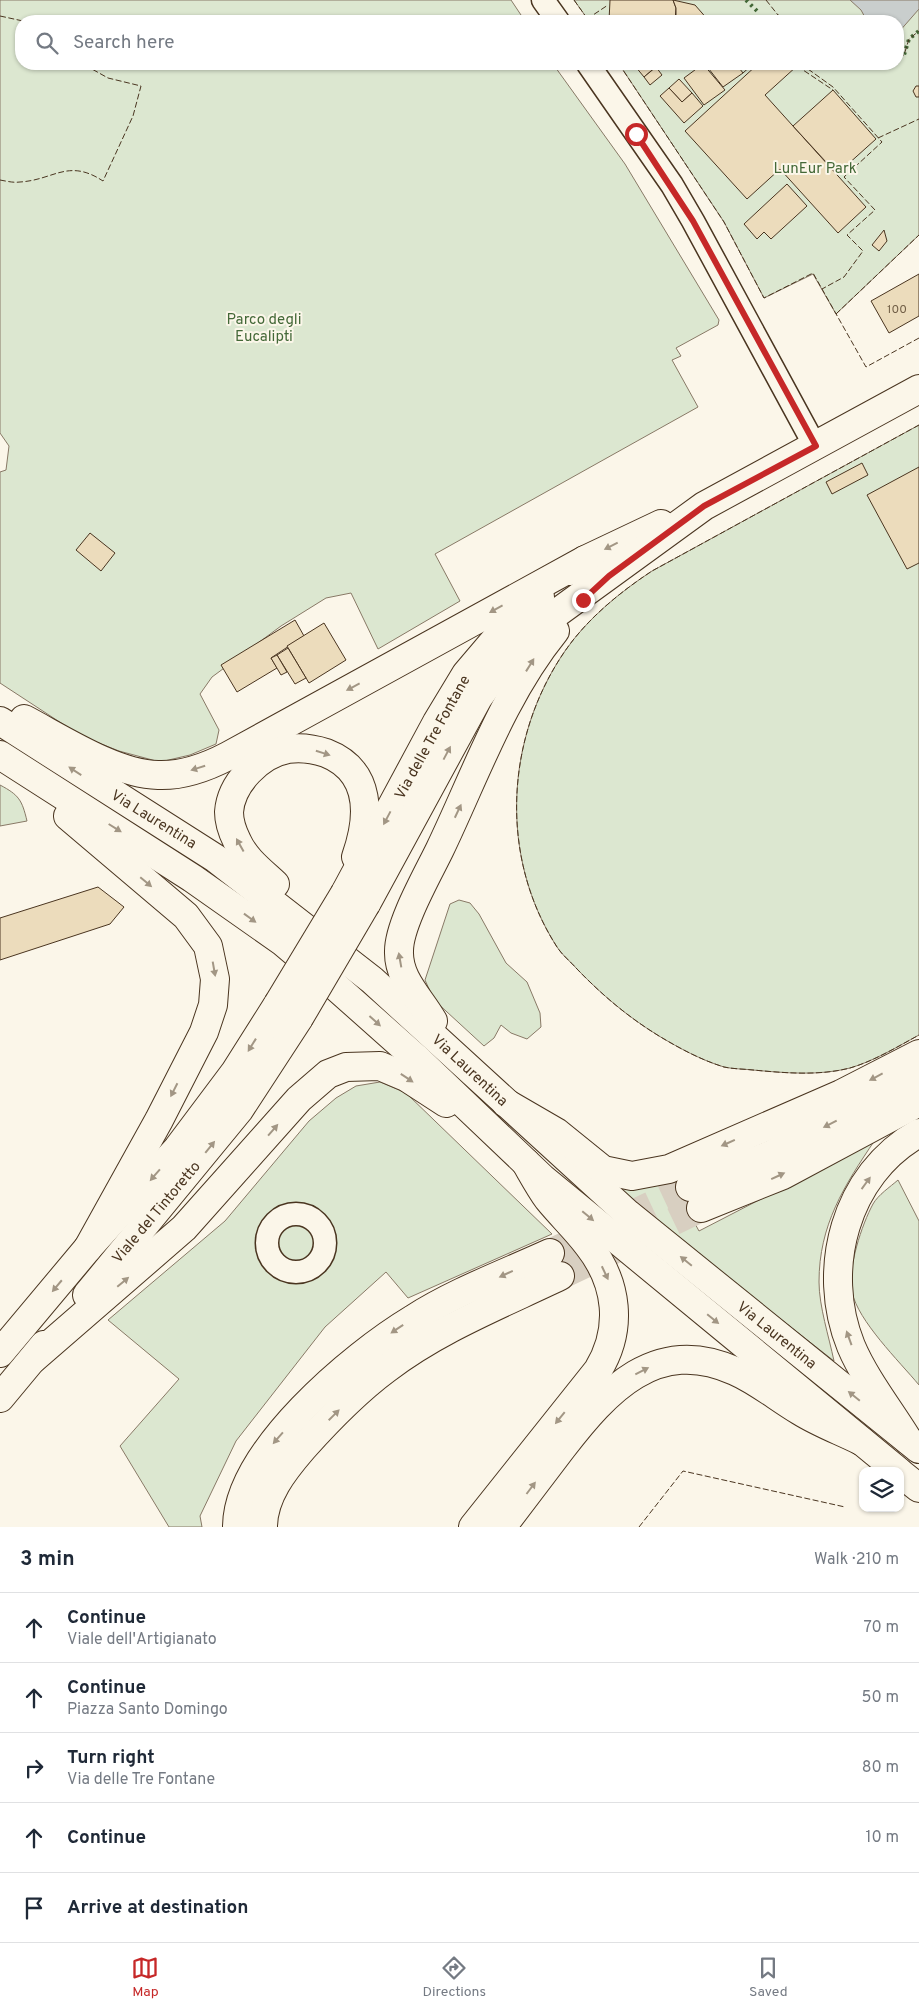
<!DOCTYPE html>
<html lang="en">
<head>
<meta charset="utf-8">
<style>
	:root { --surface:#fff; --page:#f6f6f7; --text:#1f2937; --muted:#747a83; --line:#e0e1e3; --accent:#c62828 }
	body { margin:0; font-family:Overpass,sans-serif; background:var(--page); color:var(--text) }
	.controls { position:absolute; right:15px; bottom:15px; display:grid; overflow:hidden; border-radius:10px; box-shadow:0 1px 4px #0004 }
	.controls button { width:45px; height:45px; display:grid; place-items:center; padding:0; border:0; border-bottom:1px solid var(--line); background:var(--surface); color:var(--text); font:25px sans-serif }
	.stop { position:absolute; width:15px; height:15px; margin:-11px; border:4px solid #c62828; border-radius:50%; background:#fff }
	.stop.end { background:#c62828; border-color:#fff; box-shadow:0 1px 5px #0008 }
	.list { margin:0; padding:0; list-style:none }
	h2 { display:flex; justify-content:space-between; align-items:center; height:65px; margin:0; padding:0 20px; font-size:21px }
	h2 small { font-size:16px; font-weight:400; color:var(--muted) }
	.list li { display:grid; grid-template-columns:32px 1fr auto; gap:15px; align-items:center; box-sizing:border-box; height:70px; padding:0 20px; border-top:1px solid var(--line) }
	.list b { display:block; font-size:19px; white-space:nowrap }
	.list p { margin:0; font-size:16px; white-space:nowrap; color:var(--muted) }
	.list em { font-size:16px; font-style:normal; color:var(--muted) }
	.icon { flex:none; width:28px; height:28px; fill:none; stroke:currentColor; stroke-width:2; stroke-linecap:round; stroke-linejoin:round }
	.map { position:relative; flex:none; width:919px; height:1527px; overflow:hidden }
	.search { position:absolute; background:var(--surface); box-shadow:0 1px 4px #0004; left:15px; right:15px; top:15px; height:55px; display:flex; align-items:center; gap:12px; box-sizing:border-box; padding:0 18px; border-radius:20px; color:var(--muted); font-size:19px }
	.sheet { height:415px; background:var(--surface) }
	nav { display:flex; justify-content:space-around; align-items:center; box-sizing:border-box; height:70px; border-top:1px solid var(--line); background:var(--surface); font-size:14px; color:var(--muted) }
	nav a { display:grid; justify-items:center; gap:2px }
	nav .on { color:var(--accent) }
	.map>svg:first-child { display:block }
</style>
</head>
<body>
<div class="map">
<svg width="919" height="1527" viewBox="0 0 919 1527">
	<rect width="100%" height="100%" fill="#fbf6e9"/>
	<g fill="#dce7d0" stroke="#887966">
		<path d="M 0,0 L 511,0 L 525,21 L 21,21 L 21,64 L 553,64 L 625,164 L 719,320 L 718,325 L 676,348 L 681,356 L 672,360 L 698,407 L 435,554 L 460,601 L 378,649 L 351,593 L 326,598 L 281,626 L 212,677 L 200,694 L 219,730 L 216,744 L 190,755 L 160,762 L 119,751 L 81,736 L 0,683 L 0,472 L 6,470 L 9,446 L 0,433 Z"/>
		<path d="M 574,0 L 919,0 L 919,235 L 836,314 L 813,274 L 764,298 L 724,222 L 619,64 L 898,64 L 898,21 L 589,21 Z"/>
		<path d="M 919,425 L 919,1035 C 897,1047 874,1061 850,1068 C 819,1076 785,1073 753,1070 C 744,1069 733,1069 724,1067 C 701,1060 679,1048 659,1036 C 628,1017 602,995 577,969 C 571,962 562,955 557,947 C 499,857 505,738 565,651 C 587,619 620,592 652,571 Z"/>
		<path d="M 0,785 C 19,795 22,800 27,821 L 0,826 Z"/>
		<path d="M 459,900 L 470,903 L 479,914 L 506,963 L 527,982 L 540,1013 L 541,1027 L 527,1039 L 511,1033 L 501,1025 L 494,1038 L 484,1046 L 434,1000 L 425,980 L 450,904 Z"/>
		<path d="M 380,1082 L 406,1093 L 552,1234 L 408,1298 L 386,1272 L 325,1327 L 236,1441 L 200,1516 L 202,1527 L 169,1527 L 120,1446 L 179,1379 L 108,1320 L 225,1221 L 309,1121 L 336,1098 L 356,1086 Z"/>
		<path d="M 875,1140 C 844,1186 819,1225 819,1282 C 819,1306 829,1337 834,1361 L 681,1241 L 609,1179 L 670,1178 L 699,1231 Z"/>
		<path d="M 898,1180 L 919,1221 L 919,1385 C 899,1361 858,1321 852,1292 C 847,1269 862,1224 873,1204 C 878,1195 890,1187 898,1180 Z"/>
	</g>
	<path fill="#c9cecd" stroke="#887966" d="M 850,0 L 919,0 L 919,9 L 898,33 L 898,21 L 867,21 L 861,10 Z"/>
	<g fill="#ecdcbc" stroke="#4a3520">
		<path d="M 610,0 L 673,0 L 676,8 L 675,21 L 609,21 Z"/>
		<path d="M 673,0 L 695,5 L 709,21 L 676,21 L 676,8 Z"/>
		<path d="M 637,64 L 659,64 L 644,77 L 635,66 Z"/>
		<path d="M 703,64 L 725,90 L 704,105 L 684,78 Z"/>
		<path d="M 705,64 L 736,64 L 743,73 L 723,87 Z"/>
		<path d="M 758,64 L 794,64 L 797,66 L 765,95 L 866,207 L 838,233 L 780,169 L 747,199 L 685,131 Z"/>
		<path d="M 656,67 L 662,75 L 650,85 L 644,77 Z"/>
		<path d="M 679,79 L 692,93 L 682,102 L 669,88 Z"/>
		<path d="M 916,86 L 919,86 L 919,97 L 916,97 L 913,91 Z"/>
		<path d="M 669,88 L 682,102 L 692,93 L 703,106 L 684,123 L 660,96 Z"/>
		<path d="M 833,90 L 876,139 L 837,174 L 793,126 Z"/>
		<path d="M 787,184 L 807,206 L 771,239 L 764,232 L 757,239 L 744,224 Z"/>
		<path d="M 884,230 L 887,241 L 879,251 L 872,245 Z"/>
		<path d="M 919,274 L 919,316 L 889,333 L 871,301 Z"/>
		<path d="M 862,463 L 868,475 L 832,494 L 826,482 Z"/>
		<path d="M 919,467 L 919,563 L 907,569 L 867,495 Z"/>
		<path d="M 90,533 L 115,553 L 101,571 L 76,550 Z"/>
		<path d="M 295,620 L 304,636 L 271,658 L 277,668 L 237,692 L 221,665 Z"/>
		<path d="M 324,623 L 346,660 L 309,683 L 287,646 Z"/>
		<path d="M 288,648 L 306,678 L 295,684 L 277,655 Z"/>
		<path d="M 277,655 L 287,672 L 281,675 L 271,658 Z"/>
		<path d="M 98,887 L 124,907 L 110,924 L 0,960 L 0,918 Z"/>
	</g>
	<g fill="none" stroke-linecap="round" stroke-linejoin="round">
		<g stroke="#d8cfc1" stroke-width="28" stroke-dasharray="28 14" stroke-linecap="butt">
			<path d="M 550,1253 L 690,1187"/>
			<path d="M 560,1276 L 701,1208"/>
		</g>
		<g stroke="#4a3520" stroke-width="25">
			<g id="minor">
				<path d="M 543,0 L 558,21"/>
				<path d="M 588,64 L 672,185 L 693,221 L 815,446"/>
				<circle cx="296" cy="1243" r="29"/>
			</g>
		</g>
		<g stroke="#4a3520" stroke-width="30">
			<g id="major">
				<path d="M 571,571 L 585,560 L 661,524"/>
				<path d="M 24,719 C 62,739 115,774 158,775 C 182,776 207,767 228,756 L 585,560"/>
				<path d="M 0,721 L 215,858 L 372,980 L 628,1214 L 919,1449"/>
				<path d="M 0,755 L 192,878 L 283,942 L 335,986 L 416,1058 L 542,1178 L 898,1471"/>
				<path d="M 68,816 L 186,916 L 208,946 L 215,979 L 213,1005 L 204,1032 L 159,1120 L 88,1248"/>
				<path d="M 275,884 C 261,871 245,859 237,841 C 233,833 229,822 229,812 C 231,783 260,754 288,749 C 301,747 314,749 326,753 C 372,771 370,817 356,857"/>
				<path d="M 345,893 L 437,722 L 466,674 L 500,634 L 540,597"/>
				<path d="M 366,904 L 478,698 L 499,669 L 550,618 L 704,506 L 919,389"/>
				<path d="M 433,1021 C 420,998 398,979 399,951 C 399,924 428,874 440,849 C 475,776 503,695 555,631"/>
				<path d="M 87,1295 L 239,1110 L 299,1018"/>
				<path d="M 0,1353 L 88,1248 L 178,1148 L 235,1072 L 278,1004"/>
				<path d="M 33,1359 L 184,1228 L 299,1099 L 328,1074 L 346,1067 L 380,1066 L 406,1077 L 446,1103"/>
				<path d="M 0,1398 L 44,1345"/>
				<path d="M 900,1473 L 919,1488"/>
			</g>
		</g>
		<g stroke="#4a3520" stroke-width="30">
			<g id="highway">
				<path d="M 506,1103 L 556,1132 L 603,1170 L 632,1176 L 669,1169 L 841,1094 L 919,1054"/>
				<path d="M 690,1187 L 770,1155 L 919,1076"/>
				<path d="M 701,1208 L 783,1175 L 919,1102"/>
				<path d="M 908,1440 C 889,1409 865,1379 851,1346 C 820,1270 845,1174 919,1133"/>
				<path d="M 237,1527 C 237,1452 353,1355 413,1319 C 455,1292 504,1274 550,1253"/>
				<path d="M 263,1527 C 263,1496 284,1470 303,1448 C 329,1419 355,1392 386,1369 C 438,1329 502,1304 560,1276"/>
				<path d="M 473,1527 L 598,1370 C 623,1329 618,1283 588,1245 C 576,1229 561,1215 548,1199 C 540,1188 533,1175 526,1163"/>
				<path d="M 502,1527 C 522,1501 542,1474 562,1448 C 606,1391 656,1335 735,1371 C 758,1381 778,1398 800,1411 C 819,1423 841,1431 861,1441"/>
			</g>
		</g>
		<use href="#minor" stroke="#fbf6e9" stroke-width="22"/>
		<use href="#major" stroke="#fbf6e9" stroke-width="28"/>
		<use href="#highway" stroke="#fbf6e9" stroke-width="28"/>
		<g stroke="#4a3520" stroke-width="30" stroke-linecap="butt">
			<g id="major-bridge">
				<path d="M 278,1004 L 345,893"/>
				<path d="M 299,1018 L 366,904"/>
			</g>
		</g>
		<use href="#major-bridge" stroke="#fbf6e9" stroke-width="28"/>
		<g stroke="#436837" stroke-width="4" stroke-dasharray="2.5 4" stroke-linecap="butt">
			<path d="M 746,0 L 758,12"/>
			<path d="M 898,55 L 904,55 L 909,39 L 919,31"/>
		</g>
		<g stroke="#4a3520" stroke-width="1" stroke-dasharray="6 2.5" stroke-linecap="butt">
			<path d="M 574,0 L 589,21"/>
			<path d="M 766,0 L 778,15 L 792,21"/>
			<path d="M 0,16 L 23,21"/>
			<path d="M 587,19 L 608,5"/>
			<path d="M 898,55 L 904,55 L 909,39 L 919,31"/>
			<path d="M 619,64 L 724,222 L 764,298 L 813,273 L 866,367 L 919,338"/>
			<path d="M 801,64 L 833,87 L 882,142 L 844,177 L 875,210 L 847,235 L 863,251 L 844,277 L 822,289"/>
			<path d="M 797,66 L 833,90"/>
			<path d="M 743,73 L 753,64"/>
			<path d="M 878,138 L 919,119"/>
			<path d="M 0,180 C 6,181 13,183 20,182 C 54,180 68,158 103,181 L 133,116 L 141,86 L 108,78 L 83,64"/>
			<path d="M 836,314 L 919,235"/>
			<path d="M 919,425 L 652,571 C 620,592 587,619 565,651 C 505,738 499,857 557,947 C 562,955 571,962 577,969 C 602,995 628,1017 659,1036 C 679,1048 701,1060 724,1067 C 733,1069 744,1069 753,1070 C 785,1073 819,1076 850,1068 C 874,1061 897,1047 919,1035"/>
			<path d="M 639,1527 L 683,1471 L 845,1507"/>
		</g>
	</g>
	<defs><path id="oneway-solid" d="M-6-.8H1V-3.2L6.5 0L1 3.2V.8H-6Z" transform="scale(1.25)"/></defs>
	<g fill="#a29684">
		<use href="#oneway-solid" transform="translate(611 546) rotate(153)"/>
		<use href="#oneway-solid" transform="translate(496 609) rotate(151)"/>
		<use href="#oneway-solid" transform="translate(530 665) rotate(-58)"/>
		<use href="#oneway-solid" transform="translate(353 687) rotate(152)"/>
		<use href="#oneway-solid" transform="translate(323 753) rotate(18)"/>
		<use href="#oneway-solid" transform="translate(447 753) rotate(-62)"/>
		<use href="#oneway-solid" transform="translate(198 768) rotate(163)"/>
		<use href="#oneway-solid" transform="translate(75 771) rotate(-147)"/>
		<use href="#oneway-solid" transform="translate(458 811) rotate(-65)"/>
		<use href="#oneway-solid" transform="translate(387 818) rotate(118)"/>
		<use href="#oneway-solid" transform="translate(115 828) rotate(32)"/>
		<use href="#oneway-solid" transform="translate(240 845) rotate(-119)"/>
		<use href="#oneway-solid" transform="translate(146 882) rotate(40)"/>
		<use href="#oneway-solid" transform="translate(250 918) rotate(36)"/>
		<use href="#oneway-solid" transform="translate(400 960) rotate(-100)"/>
		<use href="#oneway-solid" transform="translate(214 969) rotate(80)"/>
		<use href="#oneway-solid" transform="translate(375 1021) rotate(42)"/>
		<use href="#oneway-solid" transform="translate(252 1045) rotate(122)"/>
		<use href="#oneway-solid" transform="translate(876 1077) rotate(152)"/>
		<use href="#oneway-solid" transform="translate(407 1078) rotate(34)"/>
		<use href="#oneway-solid" transform="translate(174 1090) rotate(117)"/>
		<use href="#oneway-solid" transform="translate(830 1124) rotate(153)"/>
		<use href="#oneway-solid" transform="translate(273 1130) rotate(-49)"/>
		<use href="#oneway-solid" transform="translate(728 1143) rotate(156)"/>
		<use href="#oneway-solid" transform="translate(210 1147) rotate(-51)"/>
		<use href="#oneway-solid" transform="translate(155 1175) rotate(131)"/>
		<use href="#oneway-solid" transform="translate(778 1176) rotate(-25)"/>
		<use href="#oneway-solid" transform="translate(866 1183) rotate(-54)"/>
		<use href="#oneway-solid" transform="translate(588 1216) rotate(40)"/>
		<use href="#oneway-solid" transform="translate(686 1261) rotate(-141)"/>
		<use href="#oneway-solid" transform="translate(605 1273) rotate(65)"/>
		<use href="#oneway-solid" transform="translate(506 1274) rotate(155)"/>
		<use href="#oneway-solid" transform="translate(123 1282) rotate(-40)"/>
		<use href="#oneway-solid" transform="translate(57 1286) rotate(130)"/>
		<use href="#oneway-solid" transform="translate(713 1319) rotate(39)"/>
		<use href="#oneway-solid" transform="translate(397 1329) rotate(146)"/>
		<use href="#oneway-solid" transform="translate(849 1338) rotate(-110)"/>
		<use href="#oneway-solid" transform="translate(642 1371) rotate(-27)"/>
		<use href="#oneway-solid" transform="translate(854 1396) rotate(-141)"/>
		<use href="#oneway-solid" transform="translate(334 1415) rotate(-45)"/>
		<use href="#oneway-solid" transform="translate(560 1418) rotate(129)"/>
		<use href="#oneway-solid" transform="translate(278 1438) rotate(131)"/>
		<use href="#oneway-solid" transform="translate(531 1488) rotate(-53)"/>
	</g>
	<g fill="none" stroke-linecap="round" stroke-linejoin="round">
		<path stroke="#c62828" stroke-width="6" d="M 583,600 L 609,576 L 704,506 L 816,446 L 693,221 L 636,134"/>
	</g>
	<g text-anchor="middle" stroke-width="4" stroke-linejoin="round" paint-order="stroke">
		<g font-size="12" fill="#725f47">
			<text x="897" y="313">100</text>
		</g>
		<g font-size="15" fill="#436837" stroke="#fbf6e9">
			<text x="815" y="173">LunEur Park</text>
			<text x="264" y="324">Parco degli<tspan x="264" dy="17">Eucalipti</tspan></text>
		</g>
		<g font-size="15" fill="#4a3520" stroke="#fbf6e9">
			<text transform="translate(432 737) rotate(-61)" y="5">Via delle Tre Fontane</text>
			<text transform="translate(154 819) rotate(32)" y="5">Via Laurentina</text>
			<text transform="translate(470 1070) rotate(43)" y="5">Via Laurentina</text>
			<text transform="translate(156 1212) rotate(-50)" y="5">Viale del Tintoretto</text>
			<text transform="translate(777 1335) rotate(39)" y="5">Via Laurentina</text>
		</g>
	</g>
</svg>
<div class="controls">
<button><svg class="icon" aria-label="layers" viewBox="0 0 24 24"><path d="M12 4l9 5-9 5-9-5zM3 14l9 5 9-5"/></svg></button>
</div>
<div class="stop" style="left:636px;top:134px"></div>
<div class="stop end" style="left:583px;top:600px"></div>
<div class="search"><svg class="icon" aria-label="search" viewBox="0 0 24 24"><circle cx="10" cy="10" r="6"/><path d="M15 15l6 6"/></svg>Search here</div>
</div>
<section class="sheet">
<h2>3 min<small>Walk · 210 m</small></h2>
<ul class="list">
<li><svg class="icon" aria-label="ahead" viewBox="0 0 24 24"><path d="M12 20V5M6 11l6-6 6 6"/></svg><div><b>Continue</b><p>Viale dell'Artigianato</p></div><em>70 m</em></li>
<li><svg class="icon" aria-label="ahead" viewBox="0 0 24 24"><path d="M12 20V5M6 11l6-6 6 6"/></svg><div><b>Continue</b><p>Piazza Santo Domingo</p></div><em>50 m</em></li>
<li><svg class="icon" aria-label="right" viewBox="0 0 24 24"><path d="M7 20v-9h11M14 6l5 5-5 5"/></svg><div><b>Turn right</b><p>Via delle Tre Fontane</p></div><em>80 m</em></li>
<li><svg class="icon" aria-label="ahead" viewBox="0 0 24 24"><path d="M12 20V5M6 11l6-6 6 6"/></svg><div><b>Continue</b></div><em>10 m</em></li>
<li><svg class="icon" aria-label="arrive" viewBox="0 0 24 24"><path d="M6 21V4h12l-3 4 3 4H6"/></svg><div><b>Arrive at destination</b></div></li>
</ul>
</section>
<nav>
<a class="on"><svg class="icon" aria-label="map" viewBox="0 0 24 24"><path d="M3 6l6-2 6 2 6-2v14l-6 2-6-2-6 2zM9 4v14M15 6v14"/></svg>Map</a>
<a><svg class="icon" aria-label="directions" viewBox="0 0 24 24"><path d="M12 3l9 9-9 9-9-9zM9 14v-3h6M13 9l2 2-2 2"/></svg>Directions</a>
<a><svg class="icon" aria-label="saved" viewBox="0 0 24 24"><path d="M7 4h10v16l-5-4-5 4z"/></svg>Saved</a>
</nav>
</body>
</html>
